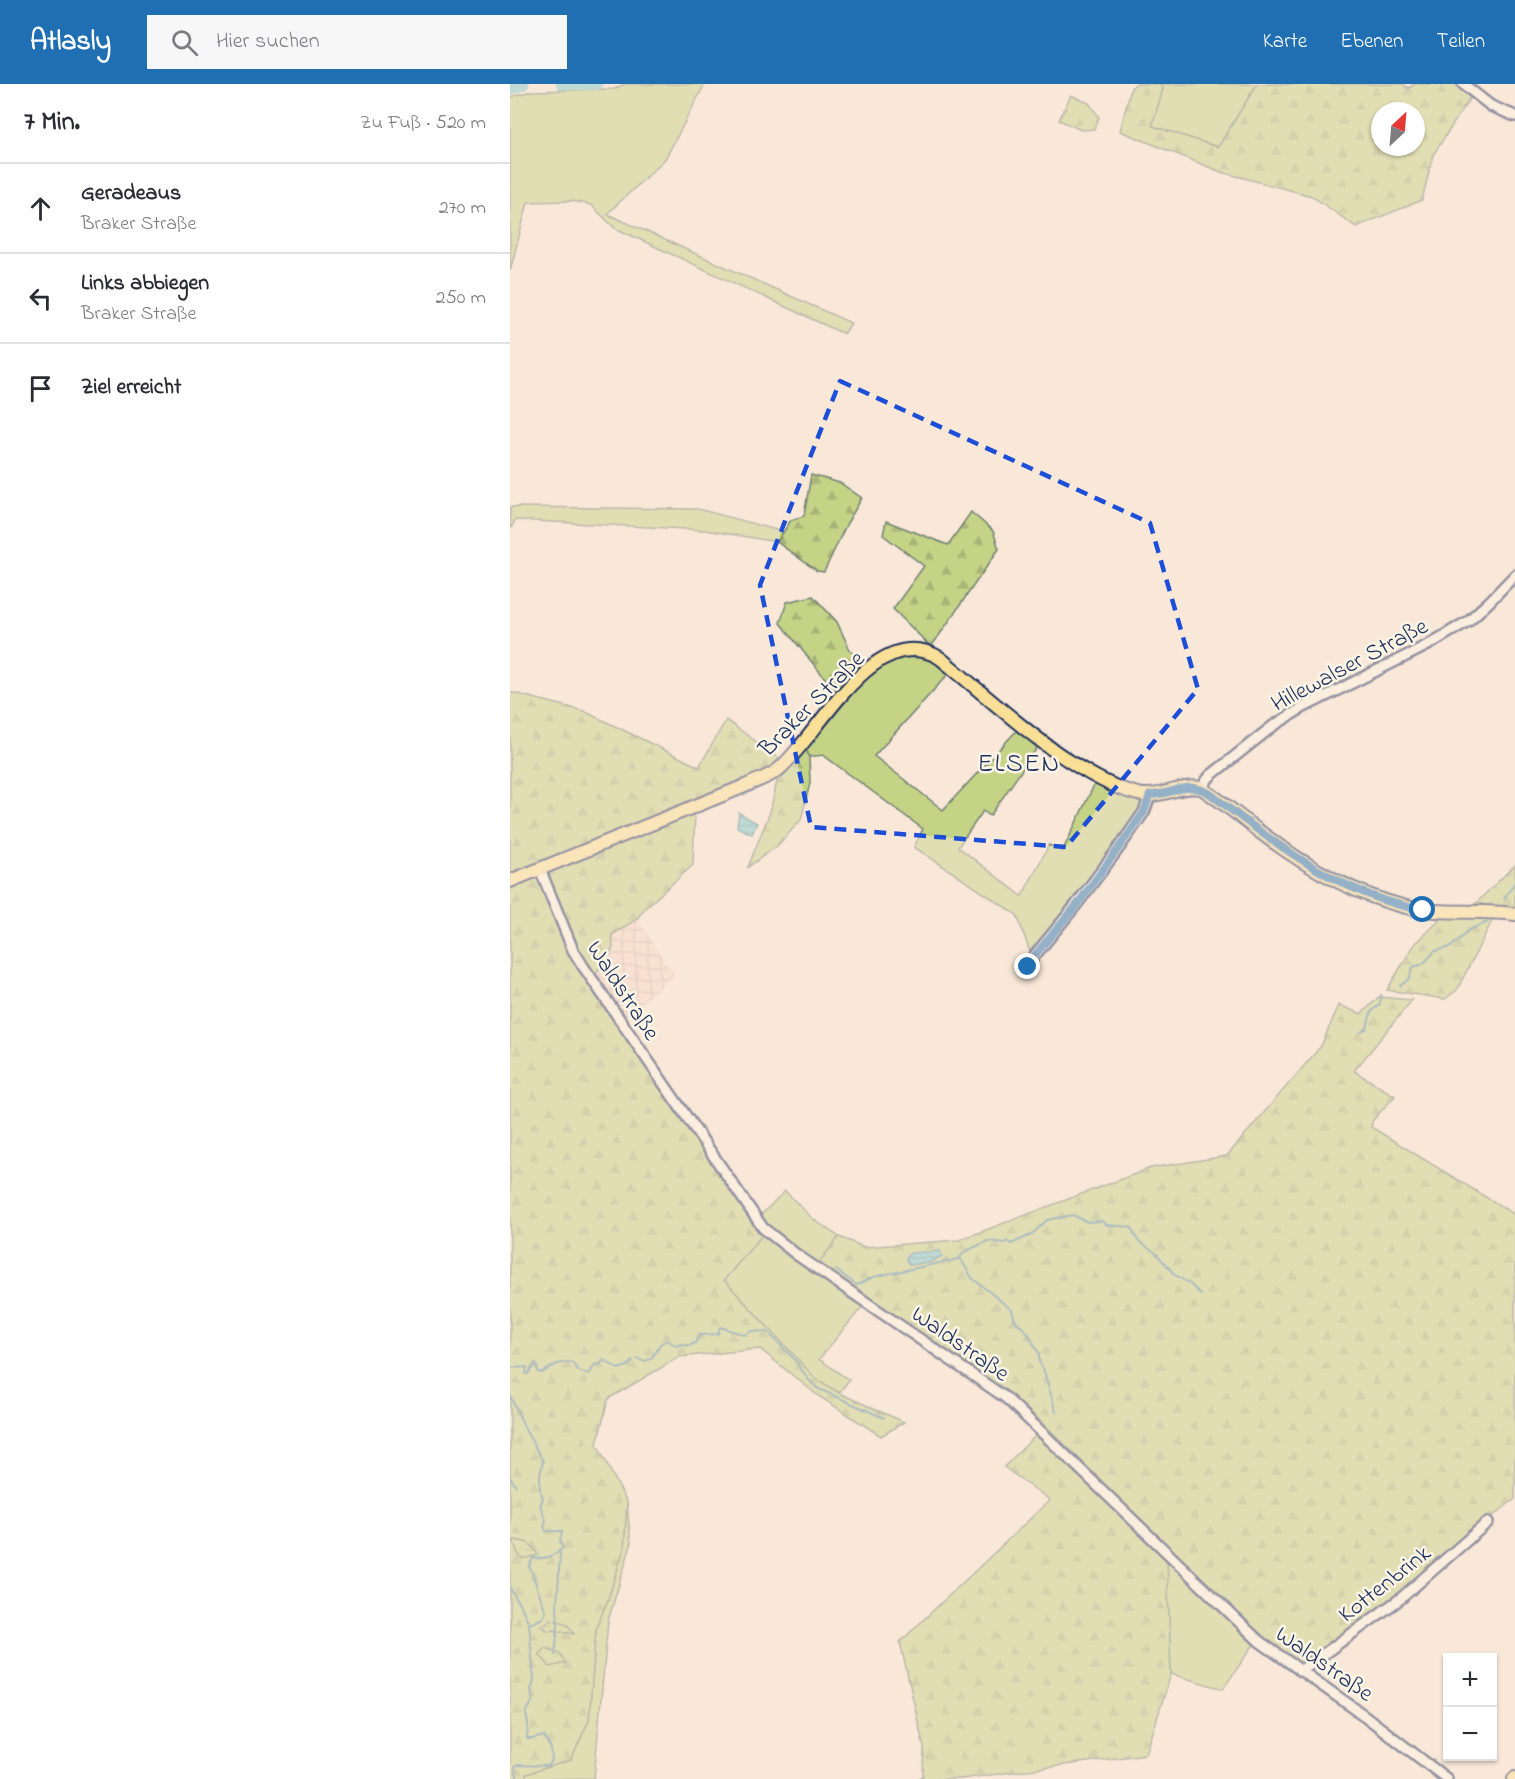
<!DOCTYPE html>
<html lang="de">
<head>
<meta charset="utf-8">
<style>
	:root { --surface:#fff; --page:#f7f7f7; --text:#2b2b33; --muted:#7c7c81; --line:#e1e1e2; --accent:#1f6fb2 }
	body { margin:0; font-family:"Indie Flower",sans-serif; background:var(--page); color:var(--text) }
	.controls { position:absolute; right:18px; bottom:18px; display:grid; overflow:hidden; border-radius:0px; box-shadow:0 2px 4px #0004 }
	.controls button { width:54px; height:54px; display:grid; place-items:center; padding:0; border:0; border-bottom:2px solid var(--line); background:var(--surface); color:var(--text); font:30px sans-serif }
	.compass { position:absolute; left:861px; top:18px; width:54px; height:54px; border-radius:50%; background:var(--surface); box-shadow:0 2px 4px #0004; rotate:26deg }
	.stop { position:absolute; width:18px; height:18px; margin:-14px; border:4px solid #1f6fb2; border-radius:50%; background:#fff }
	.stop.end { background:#1f6fb2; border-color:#fff; box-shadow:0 2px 6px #0008 }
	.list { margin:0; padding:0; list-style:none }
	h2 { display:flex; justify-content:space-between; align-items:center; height:78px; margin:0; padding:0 24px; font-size:26px }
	h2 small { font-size:20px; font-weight:400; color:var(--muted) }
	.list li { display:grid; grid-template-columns:39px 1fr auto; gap:18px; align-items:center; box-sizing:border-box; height:90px; padding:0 24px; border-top:2px solid var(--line) }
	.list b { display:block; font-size:22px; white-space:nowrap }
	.list p { margin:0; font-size:20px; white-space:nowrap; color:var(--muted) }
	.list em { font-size:20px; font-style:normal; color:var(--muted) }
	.icon { flex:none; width:33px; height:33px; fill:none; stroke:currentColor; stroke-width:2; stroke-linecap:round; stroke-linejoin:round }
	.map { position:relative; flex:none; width:1005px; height:1695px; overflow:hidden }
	header { display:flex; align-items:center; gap:36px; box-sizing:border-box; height:84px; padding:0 30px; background:var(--accent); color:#fff }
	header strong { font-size:28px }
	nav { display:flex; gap:33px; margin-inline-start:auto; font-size:21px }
	.search { width:420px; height:54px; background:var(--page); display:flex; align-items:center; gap:15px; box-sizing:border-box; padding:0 21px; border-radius:0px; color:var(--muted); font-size:22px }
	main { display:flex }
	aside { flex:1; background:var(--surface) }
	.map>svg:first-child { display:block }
</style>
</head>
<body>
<header>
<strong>Atlasly</strong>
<div class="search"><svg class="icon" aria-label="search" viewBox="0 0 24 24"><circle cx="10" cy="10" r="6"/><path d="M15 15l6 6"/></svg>Hier suchen</div>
<nav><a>Karte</a><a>Ebenen</a><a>Teilen</a></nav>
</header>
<main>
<aside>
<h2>7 Min.<small>Zu Fuß · 520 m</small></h2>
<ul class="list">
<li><svg class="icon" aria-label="ahead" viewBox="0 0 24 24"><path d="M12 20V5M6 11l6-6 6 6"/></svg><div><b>Geradeaus</b><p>Braker Straße</p></div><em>270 m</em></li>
<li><svg class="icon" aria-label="left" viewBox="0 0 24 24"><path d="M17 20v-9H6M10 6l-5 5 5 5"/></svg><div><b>Links abbiegen</b><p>Braker Straße</p></div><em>250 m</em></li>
<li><svg class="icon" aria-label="arrive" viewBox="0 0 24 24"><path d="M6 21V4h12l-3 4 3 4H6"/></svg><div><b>Ziel erreicht</b></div></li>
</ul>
</aside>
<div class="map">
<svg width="1005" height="1695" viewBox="0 0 1005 1695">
	<defs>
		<pattern id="industrial-grid" width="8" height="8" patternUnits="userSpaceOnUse" patternTransform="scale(1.5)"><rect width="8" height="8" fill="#f5d9c8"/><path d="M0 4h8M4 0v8" fill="none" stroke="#d1bbae"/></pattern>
		<pattern id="forest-firs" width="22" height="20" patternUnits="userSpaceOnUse" patternTransform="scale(1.5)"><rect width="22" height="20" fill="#c5d387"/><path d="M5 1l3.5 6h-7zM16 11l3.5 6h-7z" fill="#a9b577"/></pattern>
		<pattern id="wetland-marsh" width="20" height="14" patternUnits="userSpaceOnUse" patternTransform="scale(1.5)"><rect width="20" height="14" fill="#c5d387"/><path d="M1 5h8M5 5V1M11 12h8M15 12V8" fill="none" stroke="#a9b577"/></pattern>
		<pattern id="water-rules" width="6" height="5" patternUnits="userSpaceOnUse" patternTransform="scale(1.5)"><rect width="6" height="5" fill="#77c9cd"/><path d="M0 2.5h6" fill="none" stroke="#61a4aa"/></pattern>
	</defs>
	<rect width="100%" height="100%" fill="#f9e8d8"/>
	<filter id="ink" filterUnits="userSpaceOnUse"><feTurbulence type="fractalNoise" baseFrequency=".0167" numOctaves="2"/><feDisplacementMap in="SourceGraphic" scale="12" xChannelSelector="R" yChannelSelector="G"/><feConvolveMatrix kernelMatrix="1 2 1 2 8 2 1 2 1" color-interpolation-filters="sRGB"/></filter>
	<g filter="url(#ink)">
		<path fill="url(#industrial-grid)" d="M 127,835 L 164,891 L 111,937 L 83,893 L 103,864 L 102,851 Z"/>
		<g fill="#c5d387" stroke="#708172" stroke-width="1.5">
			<path d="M 115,0 L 195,0 L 155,75 L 97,130 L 341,239 L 334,250 L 105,144 L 81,121 L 62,117 L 18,118 L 0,187 L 0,13 L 21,7 L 104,5 Z"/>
			<path d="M 649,0 L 747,0 L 708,63 L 642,42 L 653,5 Z"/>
			<path d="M 0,423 L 188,425 L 274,448 L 267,458 L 195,446 L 5,436 L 0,446 Z"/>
			<path d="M 388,571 L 419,573 L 440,588 L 364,672 L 433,726 L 509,644 L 529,661 L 480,732 L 473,727 L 448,763 L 512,812 L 539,761 L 552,768 L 585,699 L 621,715 L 635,717 L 630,729 L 522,874 L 507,831 L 404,763 L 413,745 L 313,671 L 299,673 L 295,662 C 325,628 348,594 388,571 Z"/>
			<path d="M 275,1107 L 303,1135 L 329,1153 L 308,1180 L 262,1145 L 250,1132 Z"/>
			<path d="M 253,1150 L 353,1222 L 309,1275 L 339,1296 L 329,1309 L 305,1294 L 214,1196 Z"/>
			<path d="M 117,1419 L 121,1461 L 98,1537 L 84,1694 L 16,1695 L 16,1690 L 61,1676 L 79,1636 L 86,1544 L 98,1515 L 114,1464 Z"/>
			<path d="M 657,1476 L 744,1560 L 713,1605 L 661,1590 Z"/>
		</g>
		<g fill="url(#forest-firs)" stroke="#708172" stroke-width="1.5" fill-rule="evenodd">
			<path d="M 626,0 L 649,0 L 653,5 L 642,42 L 708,63 L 747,0 L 893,0 L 898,4 L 905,0 L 948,0 L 961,12 L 923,71 L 912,116 L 846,143 L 802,112 L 711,88 L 610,47 L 621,4 ZM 870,27 L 906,27 L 906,63 L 870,63 Z"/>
			<path d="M 561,11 L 579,19 L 589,33 L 584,45 L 571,46 L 549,36 Z"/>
			<path d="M 301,391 L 330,399 L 352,414 L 337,439 L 314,488 L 307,487 L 267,458 L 281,436 L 294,432 Z"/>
			<path d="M 461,428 L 483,447 L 489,465 L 421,563 L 383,525 L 414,482 L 373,451 L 376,437 L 438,461 Z"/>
			<path d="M 303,512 L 327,538 L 340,566 L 358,582 L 327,609 L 270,539 L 277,518 Z"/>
			<path d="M 0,608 L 74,627 L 189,683 L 216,636 L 272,676 L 295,662 L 299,673 L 300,699 L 291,736 L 267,762 L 238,783 L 260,728 L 269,689 L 185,727 L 183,781 L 134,825 L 127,835 L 102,851 L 103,864 L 81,896 L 253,1150 L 214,1196 L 305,1294 L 329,1309 L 394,1338 L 371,1352 L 307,1311 L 250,1265 L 169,1273 L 98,1315 L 87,1360 L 117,1419 L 114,1464 L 98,1515 L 86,1544 L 79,1636 L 61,1676 L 16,1690 L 16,1695 L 0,1695 Z"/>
			<path d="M 1005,781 L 1005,826 L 966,819 Z"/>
			<path d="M 934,832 L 984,833 L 947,906 L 935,915 L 877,906 L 904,861 Z"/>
			<path d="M 869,913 L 902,916 L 844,987 L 885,1012 L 863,1036 L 861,1043 L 1005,1131 L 1005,1415 L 978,1436 L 888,1513 L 793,1582 L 735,1539 L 531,1337 L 499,1310 L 308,1180 L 329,1153 L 354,1163 L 449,1156 L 641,1084 L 717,1072 L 811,962 L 829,921 L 851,930 Z"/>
			<path d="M 528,1349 L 657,1476 L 661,1590 L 636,1670 L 451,1695 L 407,1695 L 413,1692 L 414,1664 L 390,1558 L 540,1416 L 494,1383 Z"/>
		</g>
		<g fill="url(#wetland-marsh)" stroke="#708172" stroke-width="1.5">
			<path d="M 3,1456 C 16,1457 22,1459 28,1471 L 13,1475 L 8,1470 Z"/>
			<path d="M 41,1536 C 53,1537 58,1539 64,1550 L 43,1546 L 39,1547 L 31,1542 Z"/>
			<path d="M 35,1564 L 50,1569 L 55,1579 L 40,1583 L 29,1570 Z"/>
		</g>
		<g fill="url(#water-rules)" stroke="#528ba1" stroke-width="1.5">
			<path d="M 229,729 L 247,739 L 242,750 L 227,743 Z"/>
			<path d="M 430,1167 L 432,1172 L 421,1178 L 400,1181 L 396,1176 L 397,1172 L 401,1169 Z"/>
		</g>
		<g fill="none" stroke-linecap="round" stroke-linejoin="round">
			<g stroke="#528ba1" stroke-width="2">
				<path d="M 994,815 L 1005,798"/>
				<path d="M 890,902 L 899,895 L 903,883 L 913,880 L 925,867 L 941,863 L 959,846 L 978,838"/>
				<path d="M 851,948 L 857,944 L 861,928 L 870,920 L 871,911"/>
				<path d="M 450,1174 L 462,1194 L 502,1226 L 505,1236 L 517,1248 L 529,1270 L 529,1278 L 533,1284 L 546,1328"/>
				<path d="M 326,1186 L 347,1201 L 363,1193 L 449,1175 L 454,1168 L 478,1157 L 494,1159 L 497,1157 L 501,1160 L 521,1151 L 537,1136 L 563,1131 L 577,1138 L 592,1137 L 597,1141 L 621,1143 L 628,1157 L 646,1169 L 665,1191 L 680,1200 L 691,1211"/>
				<path d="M 127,1274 C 139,1282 145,1271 150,1260 L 157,1256 L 167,1262 L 172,1260 L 179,1262 L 185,1259 L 190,1251 L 208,1250 L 210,1243 L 235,1251 L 242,1247 L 258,1248 L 284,1275 L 298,1295 L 307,1304 L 374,1334"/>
				<path d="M 0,1284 L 17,1283 L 16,1290 L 18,1290 L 26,1279 L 28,1288 L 32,1289 C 41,1282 53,1276 63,1279 C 67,1287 71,1290 80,1289 L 85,1280 L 90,1281 L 94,1276 L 108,1285 L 118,1282 L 123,1276"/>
				<path d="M 0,1311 L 16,1347 L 33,1377 L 30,1391 L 30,1406"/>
				<path d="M 0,1393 L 6,1402"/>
				<path d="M 0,1504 L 15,1530 L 19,1540"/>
				<path d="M 45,1571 L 48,1541 L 47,1525 L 50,1469"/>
				<path d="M 8,1695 L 4,1683 L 7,1681 L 38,1682 L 42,1677 L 41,1665 L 34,1652 L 22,1655 L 17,1655 L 18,1641 L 16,1629 L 23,1616 L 21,1606 L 24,1596 L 19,1540 L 33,1534 L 36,1527 C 29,1512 26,1497 19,1482 L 23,1474 C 33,1476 48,1471 53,1463 L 50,1458 L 52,1447 L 36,1447 L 34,1442 L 36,1437 L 30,1421 L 33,1415 L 31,1409"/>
			</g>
			<g stroke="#77c9cd" stroke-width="12">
				<path d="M 52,0 L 87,0"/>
				<path d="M 0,5 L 13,0"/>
			</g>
			<g stroke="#1b2f5e" stroke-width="14">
				<g id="minor">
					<path d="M 953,0 L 981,22 L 1005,32"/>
					<path d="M 691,704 L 700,692 L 763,642 L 792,624 L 920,560 L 958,537 L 979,518 L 1005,491"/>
					<path d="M 30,785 L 63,866 L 73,882 L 253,1144 L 287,1171 L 496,1314 L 749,1557 L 855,1632 L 937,1695"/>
					<path d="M 518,883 L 525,871 L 566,821 L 608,765 L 634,728 L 640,712"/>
					<path d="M 790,1587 L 890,1515 L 978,1438"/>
				</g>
			</g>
			<g stroke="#1b2f5e" stroke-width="16">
				<g id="major">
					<path d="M 0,797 L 235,702 C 245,697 259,693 268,686 C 309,652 364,534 430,574 C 482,616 564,695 628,710 C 651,715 669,700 691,704 C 712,717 730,733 750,748 C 792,780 843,810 896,823 C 931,831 969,825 1005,830"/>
					<path d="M 1004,1695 L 1005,1694"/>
				</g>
			</g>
			<use href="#minor" stroke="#fcf5e5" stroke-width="9"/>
			<use href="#major" stroke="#fadf96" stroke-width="12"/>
		</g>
	</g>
	<g fill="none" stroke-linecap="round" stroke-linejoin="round" filter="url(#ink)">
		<path stroke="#1f6fb2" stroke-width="8" d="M 518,883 L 525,871 L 567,821 L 608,765 L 634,728 L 640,711 C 663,711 676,696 699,709 C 763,758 831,812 913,826"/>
	</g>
	<path d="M0 0H1005V1695H0ZM 330,297 L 640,439 L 688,605 L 556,763 L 301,743 L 250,501 Z" fill="#f9e8d8" fill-opacity=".55" fill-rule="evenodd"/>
	<path fill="none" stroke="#1d4ed8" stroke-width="4.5" stroke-dasharray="12 8" stroke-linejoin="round" d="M 330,297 L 640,439 L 688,605 L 556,763 L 301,743 L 250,501 Z"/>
	<g text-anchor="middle" stroke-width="5" stroke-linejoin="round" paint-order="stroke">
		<g font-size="24" fill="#1b2f5e" stroke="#fcf5e5">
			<text transform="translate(839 580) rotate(-28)" y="8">Hillewalser Straße</text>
			<text transform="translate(301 619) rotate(-45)" y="8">Braker Straße</text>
			<text transform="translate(114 906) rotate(57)" y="8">Waldstraße</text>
			<text transform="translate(451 1259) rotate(35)" y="8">Waldstraße</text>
			<text transform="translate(874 1499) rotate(-38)" y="8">Kottenbrink</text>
			<text transform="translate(815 1579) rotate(35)" y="8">Waldstraße</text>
		</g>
		<g font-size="26" letter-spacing="1.5" fill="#1b2f5e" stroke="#fcf5e5">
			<text x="509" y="687">ELSEN</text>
		</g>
	</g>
</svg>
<div class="controls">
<button>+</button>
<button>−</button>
</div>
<svg class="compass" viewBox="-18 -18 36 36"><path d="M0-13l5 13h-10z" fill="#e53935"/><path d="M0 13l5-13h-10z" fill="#7c7c81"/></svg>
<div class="stop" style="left:913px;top:826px"></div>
<div class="stop end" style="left:518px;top:883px"></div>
</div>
</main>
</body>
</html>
